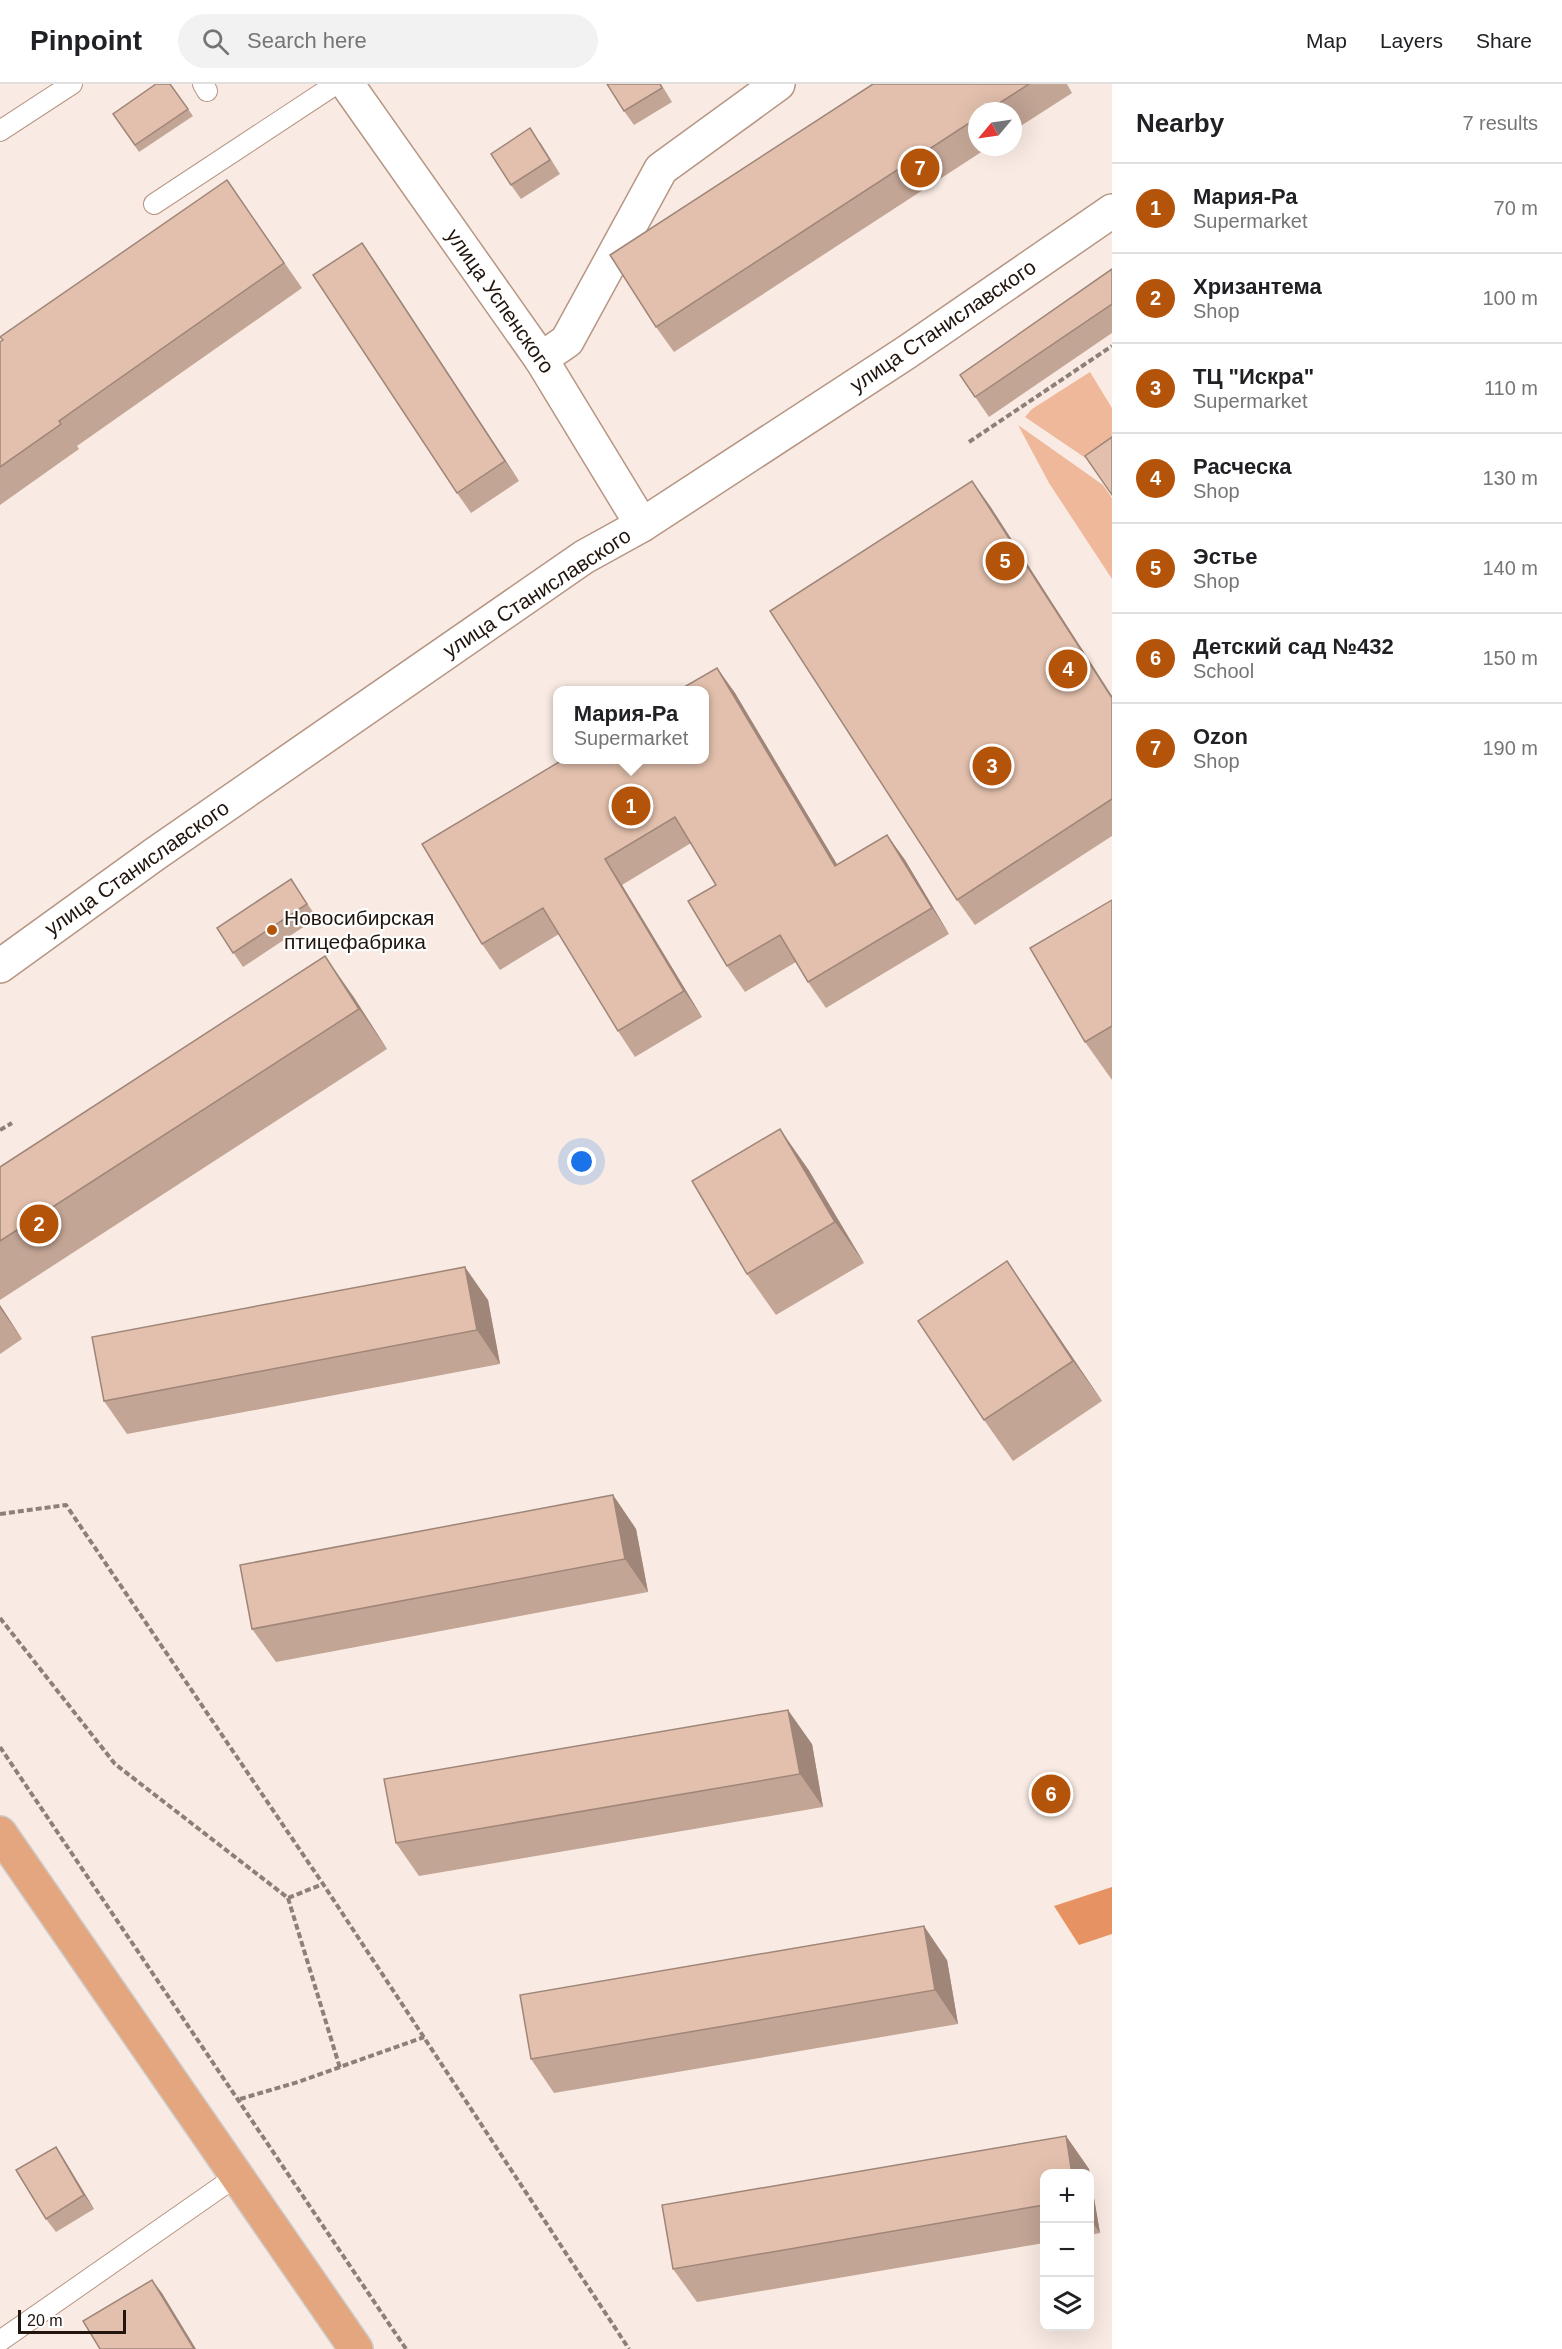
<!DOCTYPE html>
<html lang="en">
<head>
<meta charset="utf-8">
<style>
	:root { --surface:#fff; --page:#f2f2f2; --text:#202124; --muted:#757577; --line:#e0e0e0; --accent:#b4540b }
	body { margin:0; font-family:Arial,sans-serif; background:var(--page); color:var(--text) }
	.controls { position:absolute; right:18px; bottom:18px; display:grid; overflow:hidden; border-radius:12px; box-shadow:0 6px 24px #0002 }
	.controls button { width:54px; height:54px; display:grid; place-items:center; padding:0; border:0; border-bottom:2px solid var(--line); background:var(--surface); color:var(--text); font:30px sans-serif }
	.compass { position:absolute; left:968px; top:18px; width:54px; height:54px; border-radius:50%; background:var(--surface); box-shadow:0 6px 24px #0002; rotate:241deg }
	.scale { position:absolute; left:18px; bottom:15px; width:108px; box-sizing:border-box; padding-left:6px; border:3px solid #21150e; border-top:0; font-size:16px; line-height:21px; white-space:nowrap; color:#21150e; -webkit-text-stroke:4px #fff; paint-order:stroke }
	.you { position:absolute; left:582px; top:1078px; width:21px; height:21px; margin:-15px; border:4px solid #fff; border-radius:50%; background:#1a73e8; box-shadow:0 0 0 9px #1a73e833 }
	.badge { display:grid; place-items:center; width:39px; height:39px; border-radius:50%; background:var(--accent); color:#fff; font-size:20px; font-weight:700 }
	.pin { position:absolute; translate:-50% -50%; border:3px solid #fff; box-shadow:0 2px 6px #0006 }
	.popup { position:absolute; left:553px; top:602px; width:156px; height:78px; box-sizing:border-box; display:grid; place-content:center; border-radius:12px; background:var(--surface); filter:drop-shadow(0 2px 4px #0005); font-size:20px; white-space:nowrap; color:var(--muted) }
	.popup b { font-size:22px; color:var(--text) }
	.popup::after { content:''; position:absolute; left:50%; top:100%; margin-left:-12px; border:12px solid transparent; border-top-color:var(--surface) }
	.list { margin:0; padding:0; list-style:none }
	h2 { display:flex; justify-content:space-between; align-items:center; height:78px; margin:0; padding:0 24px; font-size:26px }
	h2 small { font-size:20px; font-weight:400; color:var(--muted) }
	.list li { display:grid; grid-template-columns:39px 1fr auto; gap:18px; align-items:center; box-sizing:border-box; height:90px; padding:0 24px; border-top:2px solid var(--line) }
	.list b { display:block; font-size:22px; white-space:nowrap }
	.list p { margin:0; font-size:20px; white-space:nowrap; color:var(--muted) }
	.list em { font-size:20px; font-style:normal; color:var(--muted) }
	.icon { flex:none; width:33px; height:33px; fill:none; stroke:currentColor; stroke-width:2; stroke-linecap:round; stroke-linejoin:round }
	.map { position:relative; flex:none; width:1112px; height:2265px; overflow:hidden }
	header { display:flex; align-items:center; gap:36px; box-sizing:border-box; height:84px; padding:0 30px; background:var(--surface); border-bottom:2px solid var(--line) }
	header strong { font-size:28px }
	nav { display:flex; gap:33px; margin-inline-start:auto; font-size:21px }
	.search { width:420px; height:54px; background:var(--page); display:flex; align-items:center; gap:15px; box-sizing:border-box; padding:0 21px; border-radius:33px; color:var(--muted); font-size:22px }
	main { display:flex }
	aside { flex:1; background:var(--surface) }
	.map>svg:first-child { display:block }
</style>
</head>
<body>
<header>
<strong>Pinpoint</strong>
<div class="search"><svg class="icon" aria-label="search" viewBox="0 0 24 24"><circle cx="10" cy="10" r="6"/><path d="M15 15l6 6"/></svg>Search here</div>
<nav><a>Map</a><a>Layers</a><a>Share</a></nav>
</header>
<main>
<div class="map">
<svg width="1112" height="2265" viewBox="0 0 1112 2265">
	<rect width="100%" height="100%" fill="#f9ebe3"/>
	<g fill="#efb89a">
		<path d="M 1090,288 L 1112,324 L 1112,367 L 1090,377 L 1025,333 L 1032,325 Z"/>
		<path d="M 1018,341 L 1103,401 L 1112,414 L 1112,495 L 1049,399 Z"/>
	</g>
	<path fill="#e79263" d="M 1112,1803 L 1112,1850 L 1079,1861 L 1054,1822 Z"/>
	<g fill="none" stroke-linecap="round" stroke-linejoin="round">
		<g stroke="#b79583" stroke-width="22">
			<g id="lane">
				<path d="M 203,0 L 207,7"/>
				<path d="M 0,47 L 72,0"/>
				<path d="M 154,120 L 336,0"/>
				<path d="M 0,2257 L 238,2091"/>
			</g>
		</g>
		<g stroke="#b79583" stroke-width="36">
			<g id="street">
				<path d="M 347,0 L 541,275 L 642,441"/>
				<path d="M 541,275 L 567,257 L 661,85 L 778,0"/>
			</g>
		</g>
		<g stroke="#b79583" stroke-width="36">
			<path id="secondary" d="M 0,882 L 155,770 L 584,473 L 642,441 L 907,268 L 1112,127"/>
		</g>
		<g stroke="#ceccca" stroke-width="36">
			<path id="primary" d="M 0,1749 L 356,2265"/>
		</g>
		<g stroke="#8d8078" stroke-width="4" stroke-dasharray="6 3" stroke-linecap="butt">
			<path d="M 969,358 L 1112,262"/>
			<path d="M 0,1046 L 12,1039"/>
			<path d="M 0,1430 L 66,1421 L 323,1800 L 629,2265"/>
			<path d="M 0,1534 L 115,1680 L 288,1814 L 323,1800"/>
			<path d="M 0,1663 L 406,2265"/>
			<path d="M 288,1814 L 340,1984"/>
			<path d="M 240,2015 L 298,1998 L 424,1953"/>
		</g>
		<use href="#lane" stroke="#fff" stroke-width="20"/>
		<use href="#street" stroke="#fff" stroke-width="33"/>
		<use href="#secondary" stroke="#fff" stroke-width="33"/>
		<use href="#primary" stroke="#e3a67e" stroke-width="33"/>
	</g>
	<g fill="#c3a595">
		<path d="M 170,0 L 193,32 L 139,68 L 113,30 Z"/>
		<path d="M 661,0 L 672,18 L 634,41 L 624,27 Z"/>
		<path d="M 873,0 L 1067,0 L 1072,9 L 1013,47 L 1013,27 L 977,27 L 977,63 L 989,63 L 674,268 L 656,243 Z"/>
		<path d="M 540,58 L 560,90 L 521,115 L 511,101 Z"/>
		<path d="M 227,96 L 302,204 L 77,362 L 79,365 L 0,421 L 0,258 Z"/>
		<path d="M 362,159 L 519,397 L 471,429 L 457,409 Z"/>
		<path d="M 1112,185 L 1112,249 L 989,333 L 960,291 Z"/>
		<path d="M 972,397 L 990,422 L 1112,612 L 1112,752 L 975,841 L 957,816 Z"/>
		<path d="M 717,584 L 735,609 L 837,781 L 887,751 L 905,776 L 949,850 L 826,924 L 808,898 L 796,878 L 745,908 L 727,882 L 716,801 L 691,759 L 622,801 L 702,933 L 635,973 L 618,947 L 559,850 L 500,886 L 482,860 Z"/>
		<path d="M 291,795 L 317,834 L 243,883 L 217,844 Z"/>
		<path d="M 1112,816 L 1112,996 L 1085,958 Z"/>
		<path d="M 353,912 L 387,965 L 0,1216 L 0,1083 Z"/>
		<path d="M 808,1085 L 864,1179 L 776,1231 L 747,1190 Z"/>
		<path d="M 488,1216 L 500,1280 L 127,1350 L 104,1317 Z"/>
		<path d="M 1035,1218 L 1102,1317 L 1013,1377 L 984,1336 Z"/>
		<path d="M 0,1221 L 22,1255 L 0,1270 Z"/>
		<path d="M 613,1411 L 636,1445 L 648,1508 L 276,1578 L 252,1545 Z"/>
		<path d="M 812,1660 L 823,1723 L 419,1792 L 396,1759 Z"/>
		<path d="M 947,1876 L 958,1940 L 554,2009 L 531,1975 Z"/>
		<path d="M 1066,2052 L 1089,2085 L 1100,2149 L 1089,2151 L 1089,2090 L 1044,2090 L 1044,2159 L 697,2218 L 673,2185 L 662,2121 Z"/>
		<path d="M 56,2063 L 65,2077 L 94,2125 L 56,2148 L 46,2135 Z"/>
	</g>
	<g fill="#9f8679">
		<path d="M 362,159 L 376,179 L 519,397 L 505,377 Z"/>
		<path d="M 972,397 L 990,422 L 1112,612 L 1112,614 Z"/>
		<path d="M 717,584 L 735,609 L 853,807 L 835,782 Z"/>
		<path d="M 887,751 L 905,776 L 949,850 L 932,824 Z"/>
		<path d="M 605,775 L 622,801 L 702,933 L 684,907 Z"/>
		<path d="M 325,872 L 353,912 L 387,965 L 359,925 Z"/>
		<path d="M 780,1045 L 808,1085 L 864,1179 L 835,1138 Z"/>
		<path d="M 1007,1177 L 1035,1218 L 1102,1317 L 1073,1277 Z"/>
		<path d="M 465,1183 L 488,1216 L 500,1280 L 477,1246 Z"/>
		<path d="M 0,1221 L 22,1255 L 0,1224 Z"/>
		<path d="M 613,1411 L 636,1445 L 648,1508 L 625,1475 Z"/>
		<path d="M 788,1626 L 812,1660 L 823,1723 L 800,1690 Z"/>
		<path d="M 924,1842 L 947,1876 L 958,1940 L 935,1906 Z"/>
		<path d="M 1066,2052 L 1089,2085 L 1100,2149 L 1089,2134 L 1089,2090 L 1072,2090 Z"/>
		<path d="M 56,2063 L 65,2077 L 94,2125 L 84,2111 Z"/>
		<path d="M 152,2196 L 162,2209 L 196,2265 L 194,2265 Z"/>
	</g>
	<g fill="#e3c0ad" stroke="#9f8679" stroke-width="1.5">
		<path d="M 156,0 L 170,0 L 188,25 L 135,61 L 113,30 Z"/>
		<path d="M 607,0 L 660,0 L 662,4 L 624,27 Z"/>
		<path d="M 873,0 L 1029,0 L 987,27 L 977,27 L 977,34 L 656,243 L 610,171 Z"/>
		<path d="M 530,44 L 550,76 L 511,101 L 491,70 Z"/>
		<path d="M 227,96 L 284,179 L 59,337 L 61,340 L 0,383 L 0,258 L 3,256 L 0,253 Z"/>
		<path d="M 362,159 L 505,377 L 457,409 L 313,191 Z"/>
		<path d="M 1112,185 L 1112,220 L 975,313 L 960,291 Z"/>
		<path d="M 1112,353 L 1112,411 L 1085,372 Z"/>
		<path d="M 972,397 L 1112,614 L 1112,715 L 957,816 L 770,527 Z"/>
		<path d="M 717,584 L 835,782 L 887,751 L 932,824 L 808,898 L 780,851 L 727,882 L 688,817 L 716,801 L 675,733 L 605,775 L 684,907 L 618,947 L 543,824 L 482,860 L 422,760 L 564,675 L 705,675 L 705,606 L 679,606 Z"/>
		<path d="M 291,795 L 307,820 L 233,869 L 217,844 Z"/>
		<path d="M 1112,816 L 1112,942 L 1085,958 L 1030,864 Z"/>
		<path d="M 325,872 L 359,925 L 0,1157 L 0,1083 Z"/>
		<path d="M 780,1045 L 835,1138 L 747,1190 L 692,1097 Z"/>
		<path d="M 1007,1177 L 1073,1277 L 984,1336 L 918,1237 Z"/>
		<path d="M 465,1183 L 477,1246 L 104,1317 L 92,1253 Z"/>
		<path d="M 613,1411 L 625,1475 L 252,1545 L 240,1481 Z"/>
		<path d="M 788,1626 L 800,1690 L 396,1759 L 384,1695 Z"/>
		<path d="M 924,1842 L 935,1906 L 531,1975 L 520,1911 Z"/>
		<path d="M 1066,2052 L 1072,2090 L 1044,2090 L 1044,2121 L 673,2185 L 662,2121 Z"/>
		<path d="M 56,2063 L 84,2111 L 46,2135 L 16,2086 Z"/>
		<path d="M 152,2196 L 194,2265 L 100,2265 L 83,2237 Z"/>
	</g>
	<circle fill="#b4540b" stroke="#fff" stroke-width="2" cx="272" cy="846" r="6"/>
	<g text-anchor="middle" stroke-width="4.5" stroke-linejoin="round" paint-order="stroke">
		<g font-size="21" fill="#21150e" stroke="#fff">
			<text transform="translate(500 217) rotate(55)" y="7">улица Успенского</text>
			<text transform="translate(943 242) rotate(-34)" y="7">улица Станиславского</text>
			<text transform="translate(537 509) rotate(-33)" y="7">улица Станиславского</text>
			<text transform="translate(137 784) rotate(-35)" y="7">улица Станиславского</text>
		</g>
		<g font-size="21" fill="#21150e" stroke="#fff" text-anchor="start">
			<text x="284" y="841">Новосибирская<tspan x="284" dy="24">птицефабрика</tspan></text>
		</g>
	</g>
</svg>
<div class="controls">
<button>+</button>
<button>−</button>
<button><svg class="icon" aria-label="layers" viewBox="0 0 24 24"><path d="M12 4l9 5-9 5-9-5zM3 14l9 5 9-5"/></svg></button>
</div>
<svg class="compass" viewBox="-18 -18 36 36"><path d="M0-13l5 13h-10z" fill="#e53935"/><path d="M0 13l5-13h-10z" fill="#757577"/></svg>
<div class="scale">20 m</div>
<div class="you"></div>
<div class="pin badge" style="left:631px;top:722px">1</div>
<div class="popup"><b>Мария-Ра</b>Supermarket</div>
<div class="pin badge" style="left:39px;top:1140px">2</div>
<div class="pin badge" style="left:992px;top:682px">3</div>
<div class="pin badge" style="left:1068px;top:585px">4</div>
<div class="pin badge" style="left:1005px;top:477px">5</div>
<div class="pin badge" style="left:1051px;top:1710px">6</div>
<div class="pin badge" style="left:920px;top:84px">7</div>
</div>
<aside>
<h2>Nearby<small>7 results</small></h2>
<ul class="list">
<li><span class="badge">1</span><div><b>Мария-Ра</b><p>Supermarket</p></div><em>70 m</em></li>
<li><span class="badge">2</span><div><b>Хризантема</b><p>Shop</p></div><em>100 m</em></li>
<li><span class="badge">3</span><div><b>ТЦ &quot;Искра&quot;</b><p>Supermarket</p></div><em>110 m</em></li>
<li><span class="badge">4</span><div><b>Расческа</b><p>Shop</p></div><em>130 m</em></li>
<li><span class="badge">5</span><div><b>Эстье</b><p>Shop</p></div><em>140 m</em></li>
<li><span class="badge">6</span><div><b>Детский сад №432</b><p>School</p></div><em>150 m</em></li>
<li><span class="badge">7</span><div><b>Ozon</b><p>Shop</p></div><em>190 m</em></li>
</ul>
</aside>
</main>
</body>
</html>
